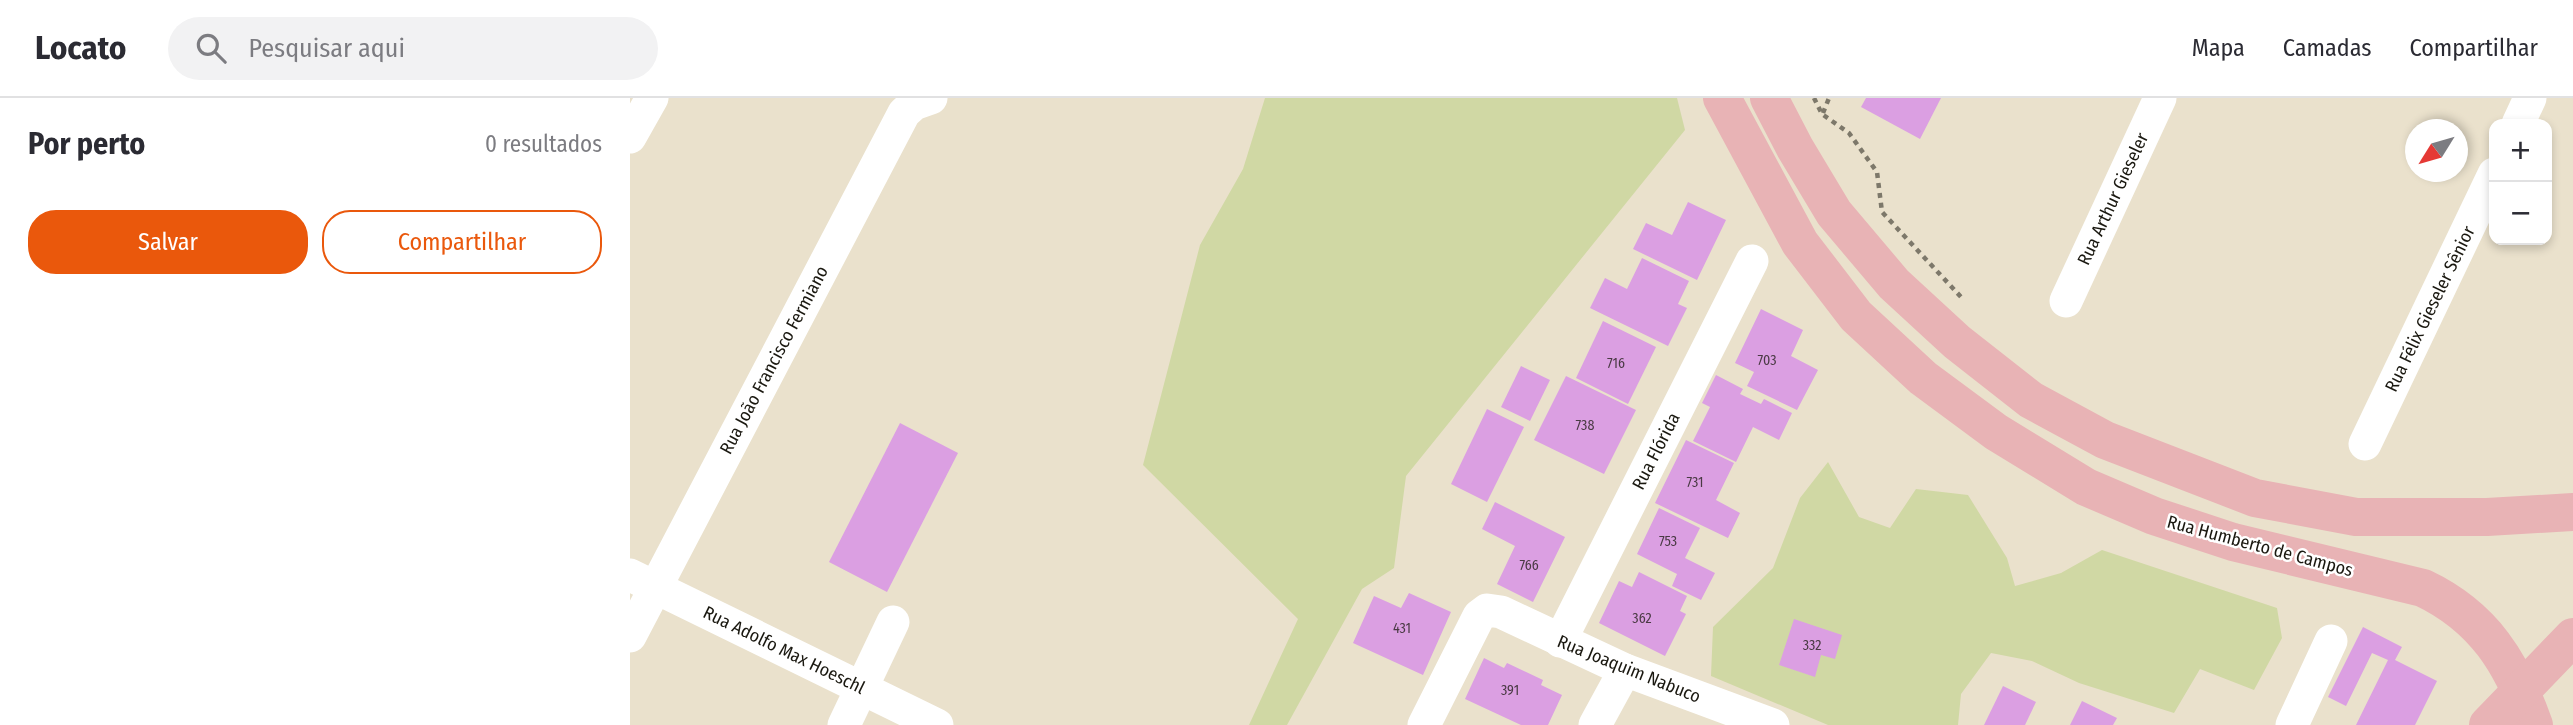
<!DOCTYPE html>
<html lang="pt">
<head>
<meta charset="utf-8">
<style>
	:root { --surface:#fff; --page:#f2f2f3; --text:#2b2b33; --muted:#7c7c81; --line:#e1e1e2; --accent:#ea580c }
	body { margin:0; font-family:"Fira Sans Condensed",sans-serif; background:var(--page); color:var(--text) }
	.controls { position:absolute; right:21px; top:21px; display:grid; overflow:hidden; border-radius:14px; box-shadow:0 4px 10px #0003 }
	.controls button { width:63px; height:63px; display:grid; place-items:center; padding:0; border:0; border-bottom:2px solid var(--line); background:var(--surface); color:var(--text); font:35px sans-serif }
	.compass { position:absolute; left:1775px; top:21px; width:63px; height:63px; border-radius:50%; background:var(--surface); box-shadow:0 4px 10px #0003; rotate:233deg }
	.list { margin:0; padding:0; list-style:none }
	h2 { display:flex; justify-content:space-between; align-items:center; height:91px; margin:0; padding:0 28px; font-size:30px }
	h2 small { font-size:23px; font-weight:400; color:var(--muted) }
	.actions { display:flex; gap:14px; padding:21px 28px }
	.actions a { flex:1; padding:16px 0; border:2px solid var(--accent); border-radius:28px; text-align:center; font-size:24px; color:var(--accent) }
	.actions .main { background:var(--accent); color:#fff }
	.icon { flex:none; width:38px; height:38px; fill:none; stroke:currentColor; stroke-width:2; stroke-linecap:round; stroke-linejoin:round }
	.map { position:relative; flex:none; width:1943px; height:627px; overflow:hidden }
	header { display:flex; align-items:center; gap:42px; box-sizing:border-box; height:98px; padding:0 35px; background:var(--surface); border-bottom:2px solid var(--line) }
	header strong { font-size:33px }
	nav { display:flex; gap:38px; margin-inline-start:auto; font-size:24px }
	.search { width:490px; height:63px; background:var(--page); display:flex; align-items:center; gap:18px; box-sizing:border-box; padding:0 24px; border-radius:38px; color:var(--muted); font-size:26px }
	main { display:flex }
	aside { flex:1; background:var(--surface) }
	.map>svg:first-child { display:block }
</style>
</head>
<body>
<header>
<strong>Locato</strong>
<div class="search"><svg class="icon" aria-label="search" viewBox="0 0 24 24"><circle cx="10" cy="10" r="6"/><path d="M15 15l6 6"/></svg>Pesquisar aqui</div>
<nav><a>Mapa</a><a>Camadas</a><a>Compartilhar</a></nav>
</header>
<main>
<aside>
<h2>Por perto<small>0 resultados</small></h2>
<ul class="list">
</ul>
<div class="actions"><a class="main">Salvar</a><a>Compartilhar</a></div>
</aside>
<div class="map">
<svg width="1943" height="627" viewBox="0 0 1943 627">
	<rect width="100%" height="100%" fill="#eae1cc"/>
	<g fill="#d0d8a4">
		<path d="M 635,0 L 1047,0 L 1055,32 L 776,378 L 764,470 L 732,491 L 657,627 L 619,627 L 668,521 L 513,367 L 570,147 L 613,71 Z"/>
		<path d="M 1198,364 L 1229,419 L 1260,430 L 1286,391 L 1338,397 L 1377,460 L 1385,488 L 1431,475 L 1472,452 L 1647,510 L 1652,540 L 1624,592 L 1570,571 L 1544,615 L 1449,585 L 1402,563 L 1361,555 L 1331,596 L 1328,627 L 1198,627 L 1081,578 L 1083,529 L 1143,470 L 1170,400 Z"/>
	</g>
	<g fill="#db9fe2">
		<path d="M 1236,0 L 1311,0 L 1290,41 L 1231,9 Z"/>
		<path d="M 1058,104 L 1096,122 L 1067,182 L 1003,151 L 1016,125 L 1042,137 Z"/>
		<path d="M 1012,160 L 1059,183 L 1048,206 L 1057,210 L 1038,248 L 960,210 L 975,180 L 997,191 Z"/>
		<path d="M 1131,211 L 1173,232 L 1161,258 L 1188,272 L 1167,312 L 1117,288 L 1124,274 L 1105,265 Z"/>
		<path d="M 973,223 L 1026,249 L 998,306 L 946,280 Z"/>
		<path d="M 891,268 L 920,282 L 900,323 L 871,309 Z"/>
		<path d="M 1086,277 L 1113,291 L 1110,296 L 1131,306 L 1134,301 L 1162,315 L 1149,342 L 1123,329 L 1106,364 L 1063,343 L 1080,309 L 1072,305 Z"/>
		<path d="M 936,278 L 1006,312 L 974,376 L 904,342 Z"/>
		<path d="M 857,311 L 894,329 L 857,404 L 821,386 Z"/>
		<path d="M 270,325 L 328,355 L 257,494 L 199,464 Z"/>
		<path d="M 1056,342 L 1104,365 L 1086,402 L 1110,415 L 1098,440 L 1025,405 Z"/>
		<path d="M 865,404 L 935,439 L 903,504 L 867,486 L 885,448 L 852,431 Z"/>
		<path d="M 1029,410 L 1070,430 L 1055,460 L 1085,475 L 1071,502 L 1042,488 L 1047,476 L 1007,456 Z"/>
		<path d="M 1009,474 L 1057,498 L 1050,513 L 1056,516 L 1035,558 L 969,525 L 989,483 L 1002,489 Z"/>
		<path d="M 779,495 L 821,514 L 793,577 L 723,545 L 744,498 L 771,510 Z"/>
		<path d="M 1164,521 L 1212,537 L 1205,561 L 1191,557 L 1185,579 L 1149,567 Z"/>
		<path d="M 1733,529 L 1772,549 L 1765,562 L 1807,583 L 1785,627 L 1726,627 L 1758,562 L 1742,555 L 1716,608 L 1698,599 Z"/>
		<path d="M 854,560 L 874,570 L 877,565 L 913,582 L 911,587 L 932,597 L 918,627 L 891,627 L 835,601 Z"/>
		<path d="M 1373,588 L 1406,604 L 1395,627 L 1354,627 Z"/>
		<path d="M 1452,603 L 1487,620 L 1483,627 L 1440,627 Z"/>
	</g>
	<g fill="none" stroke-linecap="round" stroke-linejoin="round">
		<g stroke="#7d786a" stroke-width="4.5" stroke-dasharray="5 5" stroke-linecap="butt">
			<path d="M 1184,0 L 1192,16 L 1219,35 L 1247,74 L 1252,114 L 1331,199"/>
			<path d="M 1193,15 L 1199,0"/>
		</g>
		<g stroke="#fff" stroke-width="33">
			<path d="M 1888,26 L 1900,0"/>
			<path d="M 0,39 L 22,0"/>
			<path d="M 1436,203 L 1530,0"/>
			<path d="M 1735,346 L 1864,76"/>
			<path d="M 0,477 L 307,627"/>
			<path d="M 0,538 L 274,15 L 284,6 L 301,0"/>
			<path d="M 930,543 L 1122,163"/>
			<path d="M 214,627 L 263,524"/>
			<path d="M 794,627 L 849,518 L 857,512 L 871,514 L 995,572 L 1143,627"/>
			<path d="M 965,627 L 995,572"/>
			<path d="M 1662,627 L 1701,543"/>
		</g>
		<g stroke="#e8b3b5" stroke-width="38">
			<path d="M 1092,0 L 1170,145 L 1226,218 L 1293,280 L 1366,334 L 1456,389 L 1524,418 L 1603,444 L 1793,490 C 1854,519 1882,565 1904,627"/>
			<path d="M 1139,0 L 1165,50 L 1204,115 L 1264,186 L 1327,244 L 1401,302 L 1475,342 L 1625,400 L 1726,419 L 1857,419 L 1943,414"/>
			<path d="M 1858,627 L 1943,539"/>
		</g>
	</g>
	<g text-anchor="middle" stroke-width="5" stroke-linejoin="round" paint-order="stroke">
		<g font-size="14" fill="#4a3a44">
			<text x="1137" y="267">703</text>
			<text x="986" y="270">716</text>
			<text x="955" y="332">738</text>
			<text x="1065" y="389">731</text>
			<text x="1038" y="448">753</text>
			<text x="899" y="472">766</text>
			<text x="1012" y="525">362</text>
			<text x="772" y="535">431</text>
			<text x="1182" y="552">332</text>
			<text x="880" y="597">391</text>
		</g>
		<g font-size="18" fill="#1a1810" stroke="#fff">
			<text transform="translate(1483 101) rotate(-65)" y="6">Rua Arthur Gieseler</text>
			<text transform="translate(1800 211) rotate(-64)" y="6">Rua Félix Gieseler Sênior</text>
			<text transform="translate(144 262) rotate(-62)" y="6">Rua João Francisco Fermiano</text>
			<text transform="translate(1026 353) rotate(-63)" y="6">Rua Flórida</text>
			<text transform="translate(1630 448) rotate(15)" y="6">Rua Humberto de Campos</text>
			<text transform="translate(154 552) rotate(26)" y="6">Rua Adolfo Max Hoeschl</text>
			<text transform="translate(999 571) rotate(22)" y="6">Rua Joaquim Nabuco</text>
		</g>
	</g>
</svg>
<div class="controls">
<button>+</button>
<button>−</button>
</div>
<svg class="compass" viewBox="-18 -18 36 36"><path d="M0-13l5 13h-10z" fill="#e53935"/><path d="M0 13l5-13h-10z" fill="#7c7c81"/></svg>
</div>
</main>
</body>
</html>
